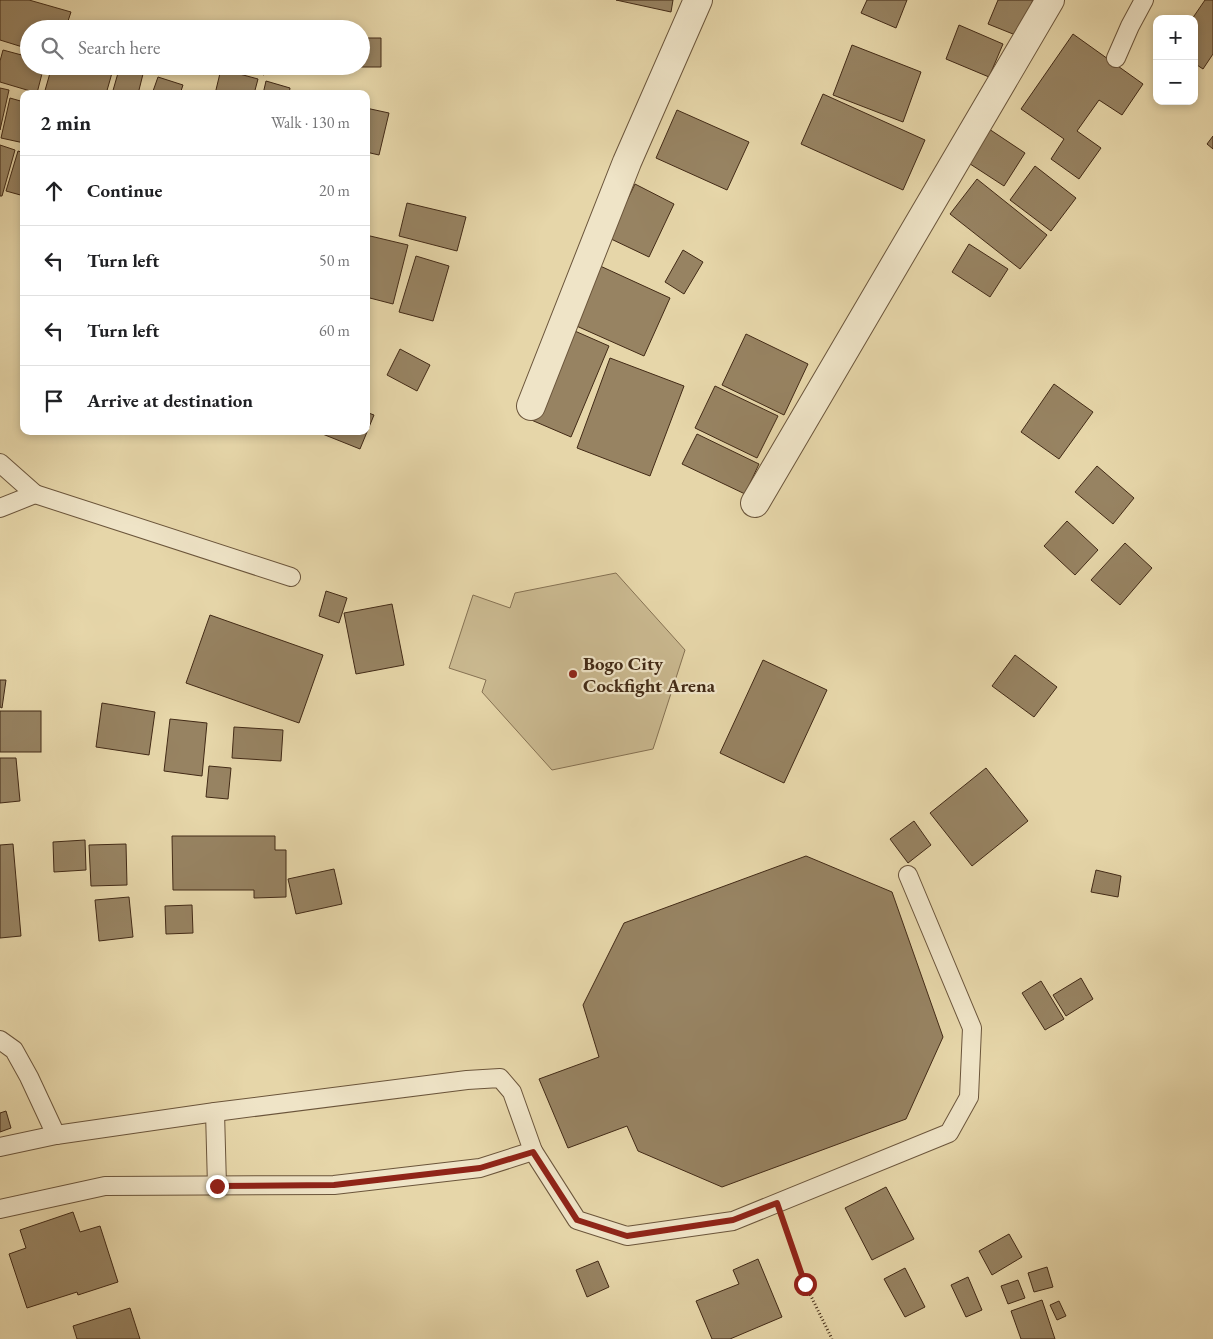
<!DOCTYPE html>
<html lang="en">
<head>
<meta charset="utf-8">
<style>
	:root { --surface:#fff; --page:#f2f2f2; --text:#202124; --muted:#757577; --line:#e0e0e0 }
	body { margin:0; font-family:"EB Garamond",serif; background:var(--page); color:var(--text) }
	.controls { position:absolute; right:15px; top:15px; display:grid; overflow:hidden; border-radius:10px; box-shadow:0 2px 8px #0003 }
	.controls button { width:45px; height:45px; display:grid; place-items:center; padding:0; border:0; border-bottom:1px solid var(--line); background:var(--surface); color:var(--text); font:25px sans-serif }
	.stop { position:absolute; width:15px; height:15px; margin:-11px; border:4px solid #8f2418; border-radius:50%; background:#fff }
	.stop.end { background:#8f2418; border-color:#fff; box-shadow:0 1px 5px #0008 }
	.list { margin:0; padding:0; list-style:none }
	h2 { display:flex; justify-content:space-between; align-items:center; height:65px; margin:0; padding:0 20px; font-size:21px }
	h2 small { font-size:16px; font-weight:400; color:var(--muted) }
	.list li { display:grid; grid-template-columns:32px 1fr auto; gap:15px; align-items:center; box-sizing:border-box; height:70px; padding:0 20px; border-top:1px solid var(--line) }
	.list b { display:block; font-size:19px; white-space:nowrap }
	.list em { font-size:16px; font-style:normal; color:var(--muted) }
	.icon { flex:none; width:28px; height:28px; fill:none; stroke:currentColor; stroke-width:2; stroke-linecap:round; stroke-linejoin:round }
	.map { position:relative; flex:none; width:1213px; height:1339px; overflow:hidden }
	.search { position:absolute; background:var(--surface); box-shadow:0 2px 8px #0003; left:20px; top:20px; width:350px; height:55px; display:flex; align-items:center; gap:12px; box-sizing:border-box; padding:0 18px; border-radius:28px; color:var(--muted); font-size:19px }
	.panel { position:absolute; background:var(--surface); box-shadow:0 2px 8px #0003; left:20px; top:90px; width:350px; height:345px; border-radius:10px }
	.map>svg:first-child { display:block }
</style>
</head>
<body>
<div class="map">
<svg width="1213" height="1339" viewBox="0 0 1213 1339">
	<rect width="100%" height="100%" fill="#e6d6a9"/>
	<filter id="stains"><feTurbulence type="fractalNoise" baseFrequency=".004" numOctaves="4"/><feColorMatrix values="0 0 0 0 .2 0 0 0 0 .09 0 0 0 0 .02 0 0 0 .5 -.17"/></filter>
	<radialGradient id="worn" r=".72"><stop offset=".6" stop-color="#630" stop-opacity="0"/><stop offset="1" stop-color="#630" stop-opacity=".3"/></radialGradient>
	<path fill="#cab990" stroke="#867253" d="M 616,573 L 685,650 L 653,749 L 552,770 L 482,692 L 486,680 L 449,668 L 473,595 L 510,608 L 515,593 Z"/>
	<g fill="#978362" stroke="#422a16">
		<path d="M 0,0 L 29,0 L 71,12 L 68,21 L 94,29 L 29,29 L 29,49 L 0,40 Z"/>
		<path d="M 616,0 L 673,0 L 671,12 Z"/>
		<path d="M 867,0 L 907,0 L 896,28 L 861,13 Z"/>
		<path d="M 998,0 L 1033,0 L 1018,36 L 988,24 Z"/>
		<path d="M 1205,0 L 1213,0 L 1213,54 L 1203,69 L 1194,63 L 1194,19 L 1192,19 Z"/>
		<path d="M 221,22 L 242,29 L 218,29 Z"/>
		<path d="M 959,25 L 1003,44 L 989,77 L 946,59 Z"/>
		<path d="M 1073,34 L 1143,84 L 1122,115 L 1099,100 L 1077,131 L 1101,148 L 1079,179 L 1051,159 L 1064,139 L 1021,109 Z"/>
		<path d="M 361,38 L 381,38 L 381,67 L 356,67 L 361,66 Z"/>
		<path d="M 852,45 L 921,72 L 903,122 L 833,95 Z"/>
		<path d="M 3,50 L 29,57 L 29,66 L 44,66 L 37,93 L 0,82 L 0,61 Z"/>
		<path d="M 52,66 L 114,66 L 106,94 L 44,94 Z"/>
		<path d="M 120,66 L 145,66 L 138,94 L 112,94 Z"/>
		<path d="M 240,66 L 267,66 L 264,75 Z"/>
		<path d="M 221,69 L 258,79 L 254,94 L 215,94 Z"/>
		<path d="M 158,77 L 183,85 L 180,94 L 152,94 Z"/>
		<path d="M 266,81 L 290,88 L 289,94 L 263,94 Z"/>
		<path d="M 0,88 L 9,90 L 0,130 Z"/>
		<path d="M 823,94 L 925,140 L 903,190 L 801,144 Z"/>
		<path d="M 10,98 L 24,102 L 24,143 L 1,138 Z"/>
		<path d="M 366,108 L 389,113 L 379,155 L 366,152 Z"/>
		<path d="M 677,110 L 749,142 L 727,190 L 656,158 Z"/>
		<path d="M 986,127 L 1025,153 L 1004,186 L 964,160 Z"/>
		<path d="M 1213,136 L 1213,149 L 1207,144 Z"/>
		<path d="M 0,145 L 15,150 L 2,196 L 0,196 Z"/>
		<path d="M 18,151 L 24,153 L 24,196 L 6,191 Z"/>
		<path d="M 1035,166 L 1076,198 L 1051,231 L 1010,200 Z"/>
		<path d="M 977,179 L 1047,235 L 1020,269 L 950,214 Z"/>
		<path d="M 635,184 L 674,204 L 649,257 L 609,238 Z"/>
		<path d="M 407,203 L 466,217 L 457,251 L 399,236 Z"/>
		<path d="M 366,235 L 408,245 L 393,304 L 366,297 Z"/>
		<path d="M 969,244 L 1008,269 L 990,297 L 952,272 Z"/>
		<path d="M 683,250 L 703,262 L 684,294 L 665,282 Z"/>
		<path d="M 416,256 L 449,266 L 433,321 L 399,312 Z"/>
		<path d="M 598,265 L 670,298 L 644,356 L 572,324 Z"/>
		<path d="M 568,328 L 609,346 L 571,437 L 529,419 Z"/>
		<path d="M 746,334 L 808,364 L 784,415 L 722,385 Z"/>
		<path d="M 400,349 L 430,365 L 417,391 L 387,375 Z"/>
		<path d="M 610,358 L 684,386 L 650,476 L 577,448 Z"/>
		<path d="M 1054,384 L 1093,412 L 1059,459 L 1021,432 Z"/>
		<path d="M 715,386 L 778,416 L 757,458 L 695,428 Z"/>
		<path d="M 366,412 L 374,415 L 360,449 L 315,431 L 366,431 Z"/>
		<path d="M 697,434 L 759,464 L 745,494 L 682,464 Z"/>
		<path d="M 1097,466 L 1134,498 L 1113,524 L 1075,492 Z"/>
		<path d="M 1067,521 L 1098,550 L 1075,575 L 1044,546 Z"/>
		<path d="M 1125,543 L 1152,568 L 1120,605 L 1091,580 Z"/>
		<path d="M 326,591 L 347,598 L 339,623 L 319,616 Z"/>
		<path d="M 392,604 L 404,665 L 356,674 L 344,613 Z"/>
		<path d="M 210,615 L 323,655 L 299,723 L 186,683 Z"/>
		<path d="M 1015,655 L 1057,687 L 1034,717 L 992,686 Z"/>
		<path d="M 763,660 L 827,690 L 784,783 L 720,753 Z"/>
		<path d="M 0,680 L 6,680 L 2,708 L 0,707 Z"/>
		<path d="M 102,703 L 155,712 L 149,755 L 96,747 Z"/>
		<rect x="0" y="711" width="41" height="41"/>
		<path d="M 170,719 L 207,723 L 202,776 L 164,771 Z"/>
		<path d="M 234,727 L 283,730 L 281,761 L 232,758 Z"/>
		<path d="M 0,758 L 16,758 L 20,801 L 0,803 Z"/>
		<path d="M 209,766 L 231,768 L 228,799 L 206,797 Z"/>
		<path d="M 986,768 L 1028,821 L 972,866 L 930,813 Z"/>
		<path d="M 914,821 L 931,845 L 908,863 L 890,839 Z"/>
		<path d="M 172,836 L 275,836 L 275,850 L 286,850 L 286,897 L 254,898 L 254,890 L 173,890 Z"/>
		<path d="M 85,840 L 86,870 L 54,872 L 53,842 Z"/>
		<path d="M 13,844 L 21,936 L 0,938 L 0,845 Z"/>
		<path d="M 126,844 L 127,885 L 91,886 L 89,845 Z"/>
		<path d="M 806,856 L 892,892 L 943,1037 L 906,1119 L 722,1187 L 638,1151 L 627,1126 L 568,1148 L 539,1079 L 599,1057 L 583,1005 L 624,923 Z"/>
		<path d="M 334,869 L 342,904 L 296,914 L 288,879 Z"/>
		<path d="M 1096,870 L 1121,876 L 1118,897 L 1091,892 Z"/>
		<path d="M 129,897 L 133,937 L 99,941 L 95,900 Z"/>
		<path d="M 192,905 L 193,933 L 166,934 L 165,906 Z"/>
		<path d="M 1081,978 L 1093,999 L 1066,1016 L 1053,995 Z"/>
		<path d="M 1041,981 L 1064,1019 L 1045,1030 L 1022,993 Z"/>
		<path d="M 6,1111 L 11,1128 L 0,1132 L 0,1113 Z"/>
		<path d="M 886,1187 L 914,1239 L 872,1260 L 845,1208 Z"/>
		<path d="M 73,1212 L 80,1232 L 100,1226 L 118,1282 L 78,1295 L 77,1292 L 27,1308 L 9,1254 L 26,1248 L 20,1230 Z"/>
		<path d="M 1009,1234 L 1022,1257 L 992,1275 L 979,1251 Z"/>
		<path d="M 758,1259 L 782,1317 L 730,1339 L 712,1339 L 696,1301 L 739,1284 L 733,1270 Z"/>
		<path d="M 598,1261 L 609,1287 L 587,1297 L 576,1270 Z"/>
		<path d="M 1047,1267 L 1053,1287 L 1034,1292 L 1028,1273 Z"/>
		<path d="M 905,1268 L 925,1307 L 905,1317 L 884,1279 Z"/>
		<path d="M 968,1277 L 982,1310 L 966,1317 L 951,1285 Z"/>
		<path d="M 1018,1280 L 1025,1298 L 1008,1304 L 1001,1286 Z"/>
		<path d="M 1042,1300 L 1055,1339 L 1021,1339 L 1011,1311 Z"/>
		<path d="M 1059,1301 L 1066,1316 L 1057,1320 L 1050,1305 Z"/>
		<path d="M 130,1308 L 140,1339 L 77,1339 L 73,1326 Z"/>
	</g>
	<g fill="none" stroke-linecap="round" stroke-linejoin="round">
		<g stroke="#6b553b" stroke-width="20">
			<g id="lane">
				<path d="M 1116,58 L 1130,26 L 1144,0"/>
				<path d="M 0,463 L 35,494 L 0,508"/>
				<path d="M 35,494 L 291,577"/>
				<path d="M 0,1040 L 14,1050 L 29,1077 L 56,1135"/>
				<path d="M 215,1112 L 217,1186"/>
				<path d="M 0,1147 L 56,1135 L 215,1112 L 467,1080 L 500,1078 L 512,1092 L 533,1151 L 480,1168 L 334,1185 L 105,1186 L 0,1209"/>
				<path d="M 533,1151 L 577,1220 L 627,1236 L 733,1221 L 949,1133 L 969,1097 L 972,1028 L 908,875"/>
			</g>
		</g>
		<g stroke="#6b553b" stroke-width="30">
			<g id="street">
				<path d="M 531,406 L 627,162 L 698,0"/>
				<path d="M 755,503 L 1050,0"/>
			</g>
		</g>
		<path stroke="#422a16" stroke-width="3" stroke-dasharray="1 2.5" stroke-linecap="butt" d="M 786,1229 L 805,1284 L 832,1339"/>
		<use href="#lane" stroke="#efe4c7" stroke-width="18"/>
		<use href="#street" stroke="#efe4c7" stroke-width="28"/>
	</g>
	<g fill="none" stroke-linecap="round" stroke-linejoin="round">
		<path stroke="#8f2418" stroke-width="6" d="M 217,1186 L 334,1185 L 480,1168 L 533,1152 L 577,1220 L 627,1236 L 733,1220 L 777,1203 L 805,1284"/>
	</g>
	<circle fill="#8f2418" stroke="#efe4c7" stroke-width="2" cx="573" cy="674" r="5"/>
	<g text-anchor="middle" stroke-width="4.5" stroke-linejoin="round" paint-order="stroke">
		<g font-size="19" font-weight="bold" fill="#422a16" stroke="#efe4c7" text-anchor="start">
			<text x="583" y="670">Bogo City<tspan x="583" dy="22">Cockfight Arena</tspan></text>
		</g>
	</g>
	<rect width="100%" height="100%" filter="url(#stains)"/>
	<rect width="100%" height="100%" fill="url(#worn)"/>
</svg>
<div class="controls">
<button>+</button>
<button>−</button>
</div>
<div class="stop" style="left:805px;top:1284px"></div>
<div class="stop end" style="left:217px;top:1186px"></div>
<div class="search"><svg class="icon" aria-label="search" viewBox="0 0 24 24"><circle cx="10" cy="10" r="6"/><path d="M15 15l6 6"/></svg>Search here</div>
<section class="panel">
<h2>2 min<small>Walk · 130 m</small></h2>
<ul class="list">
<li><svg class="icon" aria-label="ahead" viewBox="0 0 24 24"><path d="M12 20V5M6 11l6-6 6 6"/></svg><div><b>Continue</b></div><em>20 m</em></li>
<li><svg class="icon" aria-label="left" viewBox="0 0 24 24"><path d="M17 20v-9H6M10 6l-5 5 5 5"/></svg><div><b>Turn left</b></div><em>50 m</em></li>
<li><svg class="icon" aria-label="left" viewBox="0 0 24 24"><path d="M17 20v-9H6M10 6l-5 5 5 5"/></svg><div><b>Turn left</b></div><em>60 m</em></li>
<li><svg class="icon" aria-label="arrive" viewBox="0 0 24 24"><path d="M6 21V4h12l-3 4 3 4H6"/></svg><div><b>Arrive at destination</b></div></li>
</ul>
</section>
</div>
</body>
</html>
